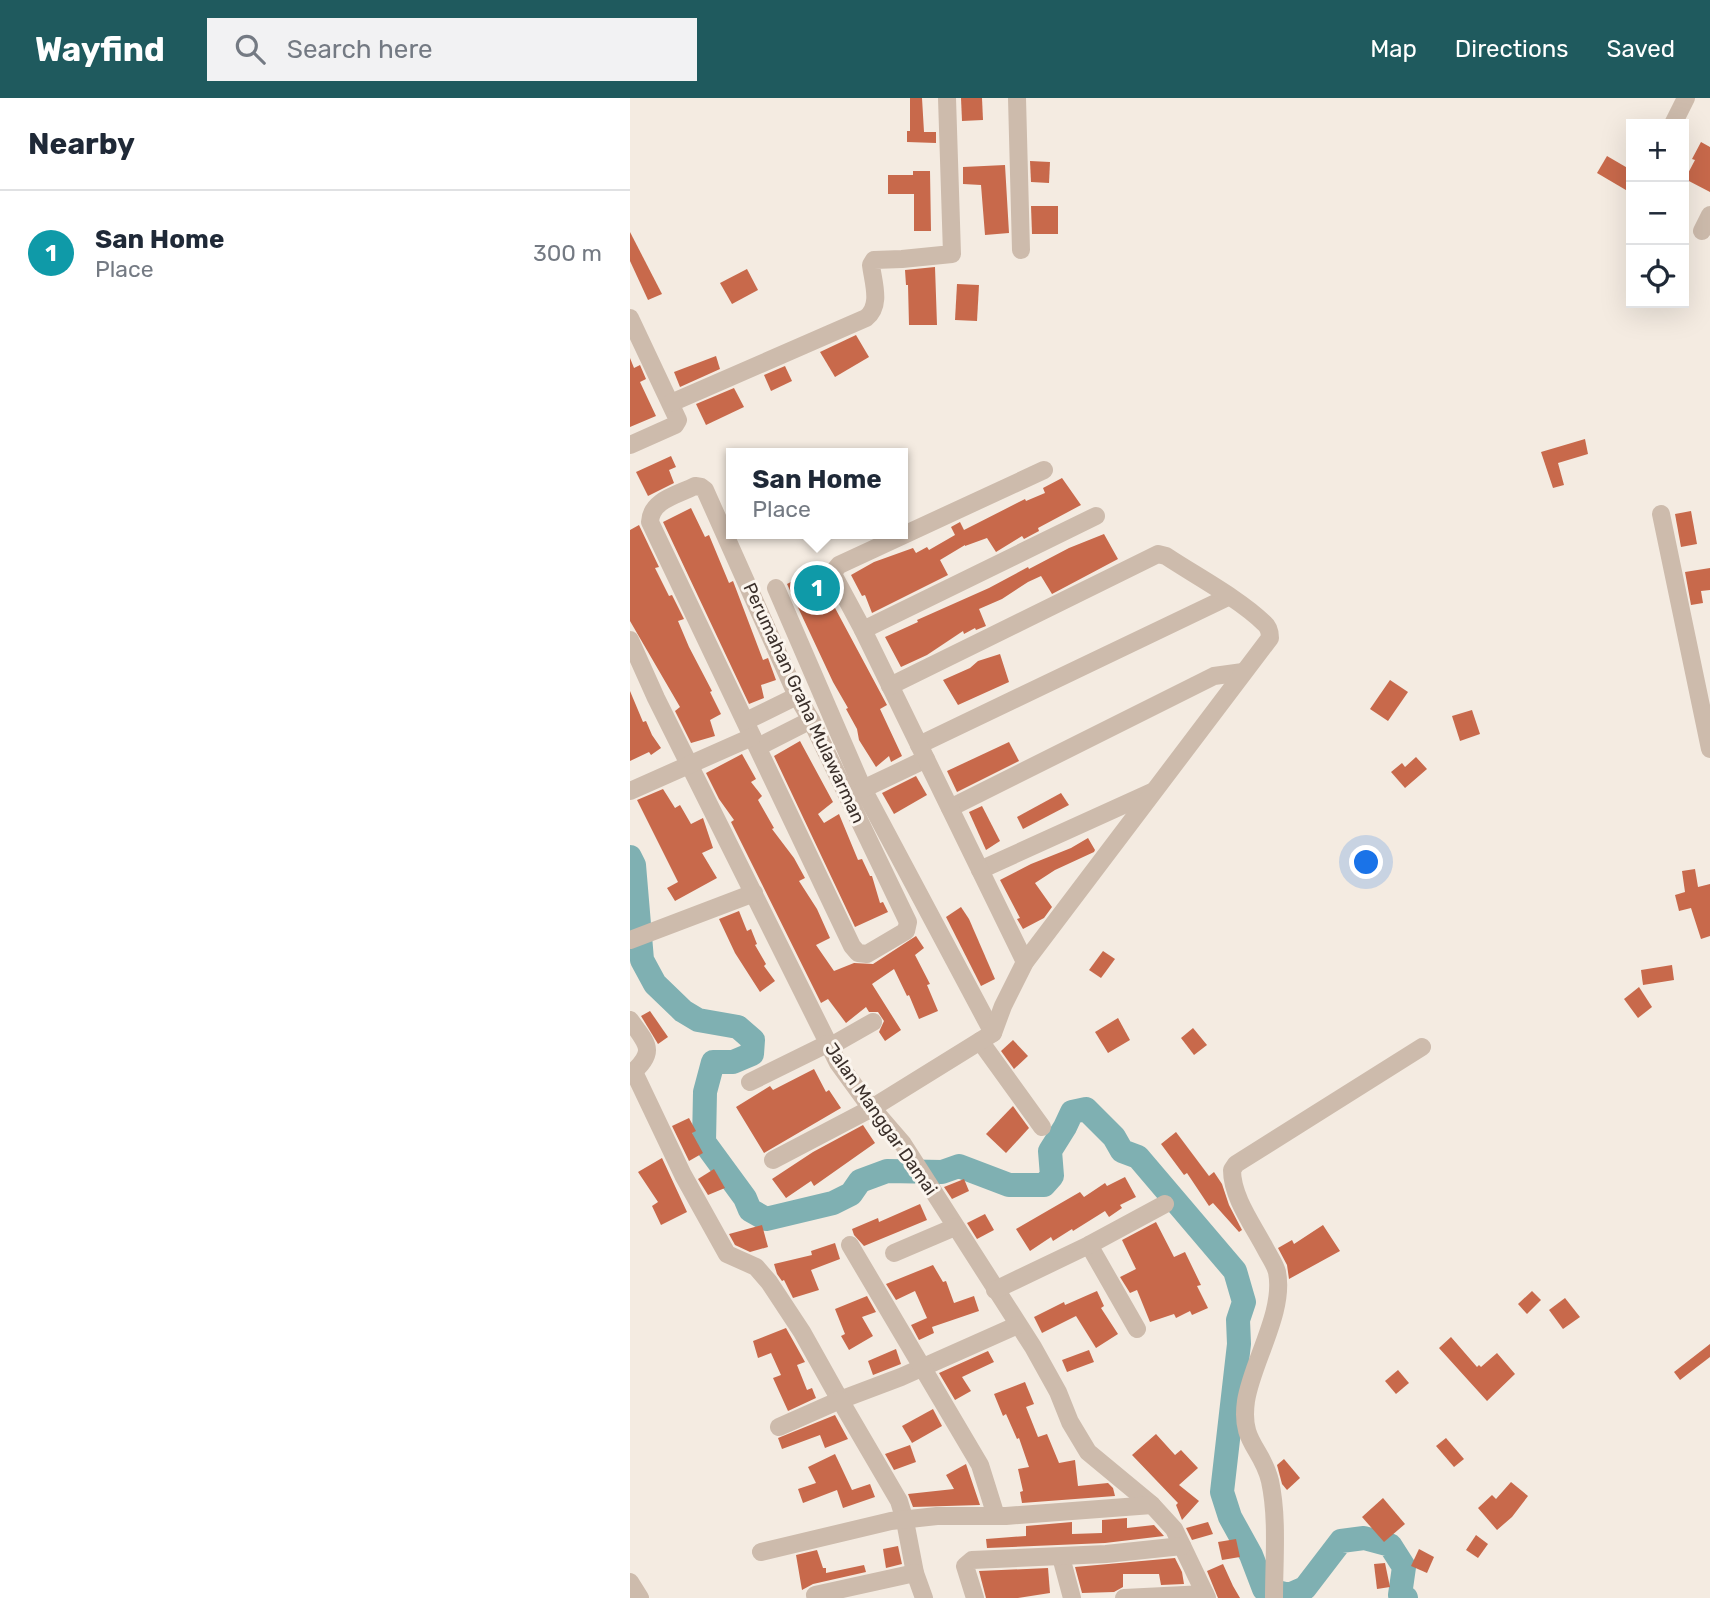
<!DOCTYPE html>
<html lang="en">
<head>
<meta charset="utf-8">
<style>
	:root { --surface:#fff; --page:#f2f2f3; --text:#1f2937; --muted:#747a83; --line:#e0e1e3; --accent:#1f5a5e }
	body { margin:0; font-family:Rubik,sans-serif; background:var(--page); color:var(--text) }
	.controls { position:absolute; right:21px; top:21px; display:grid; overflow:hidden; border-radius:0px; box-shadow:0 7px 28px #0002 }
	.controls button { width:63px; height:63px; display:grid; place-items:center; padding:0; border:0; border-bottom:2px solid var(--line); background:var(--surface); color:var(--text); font:35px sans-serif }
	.you { position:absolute; left:737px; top:765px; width:24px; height:24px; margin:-18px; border:5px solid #fff; border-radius:50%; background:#1a73e8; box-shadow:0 0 0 10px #1a73e833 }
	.badge { display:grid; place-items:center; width:46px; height:46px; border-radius:50%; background:var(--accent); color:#fff; font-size:23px; font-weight:700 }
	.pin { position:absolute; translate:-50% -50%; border:4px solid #fff; box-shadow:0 2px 7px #0006 }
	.popup { position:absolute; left:96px; top:350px; width:182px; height:91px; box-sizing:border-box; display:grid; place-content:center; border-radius:0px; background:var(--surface); filter:drop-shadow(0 2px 5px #0005); font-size:23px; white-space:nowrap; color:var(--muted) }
	.popup b { font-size:26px; color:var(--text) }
	.popup::after { content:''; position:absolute; left:50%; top:100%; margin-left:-14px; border:14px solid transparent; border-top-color:var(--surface) }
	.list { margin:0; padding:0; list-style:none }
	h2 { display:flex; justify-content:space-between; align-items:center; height:91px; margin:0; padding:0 28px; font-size:30px }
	h2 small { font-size:23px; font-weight:400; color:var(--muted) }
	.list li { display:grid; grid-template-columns:46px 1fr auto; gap:21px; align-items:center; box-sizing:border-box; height:126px; padding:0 28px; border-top:2px solid var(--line) }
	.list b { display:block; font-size:26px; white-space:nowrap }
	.list p { margin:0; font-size:23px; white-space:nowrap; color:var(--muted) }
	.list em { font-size:23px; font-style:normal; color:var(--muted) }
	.icon { flex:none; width:38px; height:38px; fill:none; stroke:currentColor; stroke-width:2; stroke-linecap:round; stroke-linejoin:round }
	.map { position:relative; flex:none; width:1080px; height:1500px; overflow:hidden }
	header { display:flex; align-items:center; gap:42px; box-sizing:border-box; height:98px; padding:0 35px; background:var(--accent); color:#fff }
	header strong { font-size:33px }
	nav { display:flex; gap:38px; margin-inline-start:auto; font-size:24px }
	.search { width:490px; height:63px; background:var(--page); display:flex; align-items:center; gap:18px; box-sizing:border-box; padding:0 24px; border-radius:0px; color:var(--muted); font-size:26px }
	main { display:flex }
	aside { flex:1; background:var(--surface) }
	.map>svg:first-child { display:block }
</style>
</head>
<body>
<header>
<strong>Wayfind</strong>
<div class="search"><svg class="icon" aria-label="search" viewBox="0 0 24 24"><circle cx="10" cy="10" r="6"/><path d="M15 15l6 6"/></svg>Search here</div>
<nav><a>Map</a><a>Directions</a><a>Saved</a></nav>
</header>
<main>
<aside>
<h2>Nearby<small></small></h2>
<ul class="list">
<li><span class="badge" style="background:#0f9aa8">1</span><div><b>San Home</b><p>Place</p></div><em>300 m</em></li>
</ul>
</aside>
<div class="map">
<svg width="1080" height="1500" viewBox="0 0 1080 1500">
	<rect width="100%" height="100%" fill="#f4ebe1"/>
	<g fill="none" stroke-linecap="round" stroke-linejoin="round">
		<path stroke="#7fb0b2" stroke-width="24" d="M 0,759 L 4,767 L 12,862 L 25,886 L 53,913 L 68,922 L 108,929 L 123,942 L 122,956 L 103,964 L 83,964 L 75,994 L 74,1044 L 115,1100 L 120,1112 L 136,1121 L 203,1105 L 221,1096 L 230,1083 L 257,1073 L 312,1074 L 329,1068 L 379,1087 L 414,1087 L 422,1078 L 420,1053 L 435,1029 L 442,1014 L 456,1011 L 484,1039 L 492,1053 L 508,1059 L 605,1173 L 614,1204 L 608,1222 L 609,1246 L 592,1394 L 600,1419 L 621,1457 L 634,1491 L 659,1497 L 675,1490 L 711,1443 L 734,1440 L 760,1447 L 774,1469 L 770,1497 L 776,1500"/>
	</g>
	<g fill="#c8694b">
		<path d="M 280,0 L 292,0 L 294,34 L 306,34 L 306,45 L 277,44 L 277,33 L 280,33 Z"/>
		<path d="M 331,0 L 352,0 L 353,22 L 332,23 Z"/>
		<path d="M 1071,44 L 1080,49 L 1080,94 L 1055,81 L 1065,62 L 1062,61 Z"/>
		<path d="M 977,58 L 1001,72 L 1001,95 L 967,75 Z"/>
		<path d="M 400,63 L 420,64 L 419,85 L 401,84 Z"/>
		<path d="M 375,67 L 379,135 L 355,137 L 351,87 L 333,86 L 333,69 Z"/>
		<path d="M 283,73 L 300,73 L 301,133 L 284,133 L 284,96 L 258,96 L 258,77 L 283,77 Z"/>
		<path d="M 401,108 L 428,108 L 428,136 L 402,136 Z"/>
		<path d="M 0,134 L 32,196 L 18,202 L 0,163 Z"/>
		<path d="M 305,169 L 307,227 L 279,227 L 278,187 L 276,187 L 275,172 Z"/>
		<path d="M 117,171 L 128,192 L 102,206 L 90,185 Z"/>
		<path d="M 327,186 L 349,187 L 347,223 L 325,222 Z"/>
		<path d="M 226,237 L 239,259 L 205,279 L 190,254 Z"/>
		<path d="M 86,258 L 90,271 L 50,289 L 44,274 Z"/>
		<path d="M 0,260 L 4,270 L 10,267 L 16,281 L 10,284 L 26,318 L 0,329 Z"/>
		<path d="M 155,268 L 162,283 L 141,293 L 134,277 Z"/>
		<path d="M 104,290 L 114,309 L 76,327 L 66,306 Z"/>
		<path d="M 955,341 L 958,356 L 928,365 L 934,387 L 923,390 L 911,354 Z"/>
		<path d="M 41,358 L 46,369 L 39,372 L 44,385 L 18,398 L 6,374 Z"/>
		<path d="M 432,380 L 451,407 L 408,430 L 409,433 L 394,441 L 392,438 L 366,454 L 357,440 L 335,448 L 335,447 L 310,462 L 318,477 L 242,515 L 235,497 L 232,498 L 221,477 L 244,464 L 283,450 L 286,455 L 297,449 L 299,452 L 325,437 L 321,429 L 330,424 L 334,432 L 395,401 L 396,403 L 415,395 L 413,390 Z"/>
		<path d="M 61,410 L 75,439 L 79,437 L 99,485 L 103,483 L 133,562 L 138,560 L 146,582 L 131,587 L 134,600 L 119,606 L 33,424 Z"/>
		<path d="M 1061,413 L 1067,446 L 1051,449 L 1045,416 Z"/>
		<path d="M 9,427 L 29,469 L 25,470 L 39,498 L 42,497 L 54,521 L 48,523 L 59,549 L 82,593 L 80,594 L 91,616 L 80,622 L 85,638 L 61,645 L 45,613 L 50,609 L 0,523 L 0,432 Z"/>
		<path d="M 474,436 L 488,461 L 422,496 L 411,478 L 398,484 L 372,501 L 349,511 L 356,528 L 346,532 L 345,530 L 334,536 L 333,533 L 297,557 L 271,569 L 255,539 L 288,524 L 287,522 L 359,490 L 398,469 L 399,471 L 439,450 Z"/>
		<path d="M 194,467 L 193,481 L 190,482 L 257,607 L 250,611 L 272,658 L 261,664 L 259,658 L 246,669 L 229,642 L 227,631 L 216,611 L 218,610 L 203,584 L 157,486 Z"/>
		<path d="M 1080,470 L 1080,492 L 1071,493 L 1073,505 L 1061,507 L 1055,474 Z"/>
		<path d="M 370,556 L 379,584 L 328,607 L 313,582 L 340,570 L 348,563 Z"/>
		<path d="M 760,582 L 778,594 L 758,623 L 740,611 Z"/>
		<path d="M 0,593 L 13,624 L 16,623 L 22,637 L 31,650 L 21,657 L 19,654 L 0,663 Z"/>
		<path d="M 842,612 L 850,636 L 830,643 L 822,618 Z"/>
		<path d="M 170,643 L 203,704 L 188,716 L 194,725 L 209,716 L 228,762 L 232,761 L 240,778 L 242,778 L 250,805 L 253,804 L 258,814 L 225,829 L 144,658 Z"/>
		<path d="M 379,644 L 389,663 L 327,694 L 317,673 Z"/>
		<path d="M 112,656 L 126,681 L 121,684 L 132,698 L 128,702 L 144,730 L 142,731 L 164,760 L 175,780 L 169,783 L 187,811 L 200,840 L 186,847 L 204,873 L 224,865 L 243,866 L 286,838 L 294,850 L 285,857 L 300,886 L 297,887 L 308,913 L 289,921 L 279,897 L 277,898 L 264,871 L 242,886 L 271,932 L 255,943 L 249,934 L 254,923 L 248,914 L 239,914 L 236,909 L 216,925 L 198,901 L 191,905 L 101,724 L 104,722 L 89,701 L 76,675 Z"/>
		<path d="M 786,659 L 797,671 L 775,690 L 761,674 L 772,665 L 775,669 Z"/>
		<path d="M 286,678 L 297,697 L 264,716 L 252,695 Z"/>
		<path d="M 33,691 L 45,710 L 50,707 L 61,726 L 73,720 L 83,750 L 72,755 L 87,780 L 45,803 L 37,790 L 48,784 L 7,702 Z"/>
		<path d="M 431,695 L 439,707 L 393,731 L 387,719 Z"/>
		<path d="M 352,708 L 370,743 L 356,752 L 339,714 Z"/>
		<path d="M 458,740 L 465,752 L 464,754 L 425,772 L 405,785 L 422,809 L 414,820 L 393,831 L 387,821 L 390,820 L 370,782 L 401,766 L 441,750 Z"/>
		<path d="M 1065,771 L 1068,789 L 1080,786 L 1080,838 L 1071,841 L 1061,810 L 1049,813 L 1045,797 L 1055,794 L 1052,773 Z"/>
		<path d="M 331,809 L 339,821 L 365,881 L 351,888 L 316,819 Z"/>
		<path d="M 109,813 L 117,833 L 121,831 L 127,846 L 125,847 L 136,866 L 134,868 L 145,883 L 130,894 L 105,855 L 89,821 Z"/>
		<path d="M 473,853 L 485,861 L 471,880 L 459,872 Z"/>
		<path d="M 1042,867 L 1044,882 L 1013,887 L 1011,872 Z"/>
		<path d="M 1009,889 L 1022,909 L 1008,920 L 994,901 Z"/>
		<path d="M 20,913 L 38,939 L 28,946 L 11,918 Z"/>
		<path d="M 488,920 L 500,942 L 478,955 L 465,934 Z"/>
		<path d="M 563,930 L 577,947 L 564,957 L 551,940 Z"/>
		<path d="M 383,942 L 398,958 L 384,971 L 371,953 Z"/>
		<path d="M 184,971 L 196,994 L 199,992 L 211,1010 L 134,1055 L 106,1009 L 140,988 L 143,992 Z"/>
		<path d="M 383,1008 L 399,1030 L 376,1055 L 356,1036 Z"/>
		<path d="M 59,1020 L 66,1033 L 62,1035 L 73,1055 L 59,1063 L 42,1028 Z"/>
		<path d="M 233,1027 L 245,1045 L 184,1088 L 181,1083 L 156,1100 L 142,1081 L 183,1054 Z"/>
		<path d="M 546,1034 L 579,1078 L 584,1074 L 592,1086 L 599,1107 L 612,1132 L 609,1134 L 583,1105 L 579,1108 L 557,1075 L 554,1077 L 531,1046 Z"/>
		<path d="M 32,1060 L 57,1114 L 31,1127 L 22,1108 L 28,1104 L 8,1074 Z"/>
		<path d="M 84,1071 L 95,1090 L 78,1097 L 68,1081 Z"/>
		<path d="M 495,1079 L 506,1099 L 490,1107 L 492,1110 L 479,1119 L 475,1113 L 443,1133 L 442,1131 L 423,1143 L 421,1139 L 400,1153 L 386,1131 L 450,1094 L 454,1099 L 475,1085 L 477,1088 Z"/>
		<path d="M 334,1081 L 339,1093 L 322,1101 L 314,1089 Z"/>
		<path d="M 290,1106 L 297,1122 L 234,1148 L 224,1137 L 222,1131 L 248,1120 L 249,1124 Z"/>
		<path d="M 355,1116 L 364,1132 L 347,1141 L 337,1125 Z"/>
		<path d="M 526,1124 L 544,1159 L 555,1154 L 571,1187 L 567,1188 L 578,1210 L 562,1217 L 560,1213 L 546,1220 L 544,1216 L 520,1224 L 507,1192 L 500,1195 L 490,1179 L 506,1171 L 492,1142 Z"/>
		<path d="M 132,1127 L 138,1149 L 120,1154 L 105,1147 L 99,1136 Z"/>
		<path d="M 693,1127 L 710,1153 L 659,1181 L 657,1167 L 648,1150 L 662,1142 L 664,1146 Z"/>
		<path d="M 205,1145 L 210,1161 L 181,1172 L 189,1192 L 163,1200 L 154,1182 L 152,1183 L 147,1176 L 144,1166 L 182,1157 L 181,1153 Z"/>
		<path d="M 303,1167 L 313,1184 L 316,1183 L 324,1205 L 344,1198 L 349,1213 L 302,1229 L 304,1235 L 289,1242 L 281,1227 L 297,1220 L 285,1193 L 266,1202 L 256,1186 Z"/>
		<path d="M 467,1193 L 474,1208 L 471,1210 L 488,1236 L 466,1250 L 446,1218 L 412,1235 L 404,1219 L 434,1204 L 435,1207 Z"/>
		<path d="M 902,1193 L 911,1202 L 897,1216 L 888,1206 Z"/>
		<path d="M 237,1198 L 246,1214 L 232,1219 L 243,1238 L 219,1252 L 211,1238 L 215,1236 L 205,1211 Z"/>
		<path d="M 935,1200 L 950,1219 L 933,1231 L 919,1212 Z"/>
		<path d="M 156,1230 L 175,1264 L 167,1267 L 177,1292 L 182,1290 L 186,1300 L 158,1313 L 143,1280 L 151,1277 L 141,1255 L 128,1260 L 123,1243 Z"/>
		<path d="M 821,1239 L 847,1269 L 849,1267 L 851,1269 L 867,1255 L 885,1276 L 857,1303 L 809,1250 Z"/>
		<path d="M 1080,1246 L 1080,1259 L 1050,1282 L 1044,1274 Z"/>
		<path d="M 266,1251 L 271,1266 L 243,1277 L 238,1263 Z"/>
		<path d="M 459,1252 L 464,1264 L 437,1274 L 432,1262 Z"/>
		<path d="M 358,1253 L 364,1264 L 332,1279 L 341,1293 L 325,1302 L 309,1275 Z"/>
		<path d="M 768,1272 L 779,1285 L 766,1296 L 755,1283 Z"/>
		<path d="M 395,1284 L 404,1306 L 396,1309 L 408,1339 L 417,1336 L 429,1365 L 445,1362 L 448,1388 L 478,1385 L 483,1390 L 485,1398 L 392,1405 L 390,1394 L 393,1393 L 388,1371 L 399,1369 L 389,1340 L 387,1341 L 376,1316 L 373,1318 L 364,1296 Z"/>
		<path d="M 303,1311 L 312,1328 L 282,1345 L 272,1328 Z"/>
		<path d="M 205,1317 L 218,1341 L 195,1350 L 190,1337 L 152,1351 L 148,1340 Z"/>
		<path d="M 526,1336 L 545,1357 L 551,1352 L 568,1370 L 549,1387 L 569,1403 L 552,1422 L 546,1407 L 548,1405 L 502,1357 Z"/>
		<path d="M 816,1340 L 834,1361 L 824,1369 L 806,1348 Z"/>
		<path d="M 280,1347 L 286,1364 L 264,1372 L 255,1356 Z"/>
		<path d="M 205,1356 L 222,1392 L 240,1386 L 245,1399 L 213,1410 L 207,1392 L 173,1405 L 168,1391 L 186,1385 L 178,1369 Z"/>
		<path d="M 654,1361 L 670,1380 L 657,1392 L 652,1386 L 647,1367 Z"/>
		<path d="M 336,1366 L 350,1407 L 283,1409 L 278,1396 L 324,1391 L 316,1377 Z"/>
		<path d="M 881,1384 L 898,1398 L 882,1419 L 867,1432 L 848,1410 L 862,1397 L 866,1401 Z"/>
		<path d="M 753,1400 L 775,1426 L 754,1444 L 732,1419 Z"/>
		<path d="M 497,1420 L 497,1430 L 524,1427 L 534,1438 L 475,1445 L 357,1450 L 356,1441 L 396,1438 L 396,1428 L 442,1424 L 442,1436 L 472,1435 L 472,1422 Z"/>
		<path d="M 578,1424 L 583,1436 L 562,1442 L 556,1430 Z"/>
		<path d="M 846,1437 L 858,1446 L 848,1460 L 836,1452 Z"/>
		<path d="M 606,1441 L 610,1459 L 592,1462 L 588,1444 Z"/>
		<path d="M 268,1448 L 272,1466 L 256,1470 L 253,1451 Z"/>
		<path d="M 789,1451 L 804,1459 L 797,1475 L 781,1468 Z"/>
		<path d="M 187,1452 L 193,1470 L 196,1470 L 196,1475 L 234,1467 L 236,1474 L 183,1486 L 172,1492 L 166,1457 Z"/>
		<path d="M 545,1460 L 552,1474 L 554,1486 L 531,1487 L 529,1476 L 493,1476 L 493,1489 L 484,1494 L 452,1495 L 445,1469 Z"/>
		<path d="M 755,1465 L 760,1489 L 747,1491 L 744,1466 Z"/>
		<path d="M 593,1466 L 603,1488 L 610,1500 L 588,1500 L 577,1473 Z"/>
		<path d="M 418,1470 L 420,1495 L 388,1500 L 356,1500 L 349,1473 Z"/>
	</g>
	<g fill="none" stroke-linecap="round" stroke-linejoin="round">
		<g stroke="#cdbbac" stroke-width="18">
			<path d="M 387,0 L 391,152"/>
			<path d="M 1043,26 L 1056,0"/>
			<path d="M 1072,133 L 1080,117"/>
			<path d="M 0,220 L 48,322 L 45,327 L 0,347"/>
			<path d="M 41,305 L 236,220 C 252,208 243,184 241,167 L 244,162 L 272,161 L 322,156 L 317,0"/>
			<path d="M 65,388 L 71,389 L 75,392 L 167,598 L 181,622 L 278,824 L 276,833 L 237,856 L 228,855 L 222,848 L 20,424 C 21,402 47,397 65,388 Z"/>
			<path d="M 1031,416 L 1080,651"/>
			<path d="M 146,490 L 233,691 L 363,935"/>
			<path d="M 233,532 L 466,418"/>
			<path d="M 0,542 L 26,600 L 208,965 L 235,1002 L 273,1046 L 403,1249 L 428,1294 L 440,1324 L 458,1354 L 522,1407 L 544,1431 L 577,1500"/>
			<path d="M 116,623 L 167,598"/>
			<path d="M 289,647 L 598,499"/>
			<path d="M 128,649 L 181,622"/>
			<path d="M 233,691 L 296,661"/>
			<path d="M 0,693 L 122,639"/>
			<path d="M 320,710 L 584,578 L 613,574"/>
			<path d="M 350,772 L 522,694"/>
			<path d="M 0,842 L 124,795"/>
			<path d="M 395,864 L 233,532 L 204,478 L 204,473 L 209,467 L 414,372"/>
			<path d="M 0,922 C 18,947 27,953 0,977"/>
			<path d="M 350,943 L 412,1029"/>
			<path d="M 199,949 L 243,924"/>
			<path d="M 4,974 L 53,1077 L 97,1156 L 126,1169 L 139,1184 L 172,1234 L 210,1302 L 271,1279 L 388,1227"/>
			<path d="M 120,984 L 197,946"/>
			<path d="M 143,1062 L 242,1010 L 363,935 L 373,908 L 395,864 L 640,540 C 640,534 639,529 634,525 C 608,500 566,478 536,458 L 528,456 L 260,588"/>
			<path d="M 220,1147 L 350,1367 L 366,1418"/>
			<path d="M 459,1147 L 507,1231"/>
			<path d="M 264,1155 L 325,1129"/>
			<path d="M 365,1192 L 459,1147 L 535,1106"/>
			<path d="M 149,1329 L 210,1302 L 269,1403 L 275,1423 L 285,1475 L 294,1500"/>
			<path d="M 131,1454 L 261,1423 L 307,1418 L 376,1418 L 522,1407"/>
			<path d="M 431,1459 L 442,1500"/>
			<path d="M 0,1484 L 10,1500"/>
			<path d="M 185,1497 L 285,1475"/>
			<path d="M 345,1500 L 335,1468 L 342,1462 L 476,1456 L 552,1448"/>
			<path d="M 494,1500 L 575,1496"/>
			<path d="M 644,1500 C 644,1462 648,1420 640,1383 C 632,1349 610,1345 616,1303 C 622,1264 655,1214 647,1174 C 645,1166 639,1158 635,1150 C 623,1127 602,1099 602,1072 L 606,1066 L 792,949"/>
		</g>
	</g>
	<g text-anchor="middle" stroke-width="6" stroke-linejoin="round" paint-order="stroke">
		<g font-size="18" fill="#3b302b" stroke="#fbf5ee">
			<text transform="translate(174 605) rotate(65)" y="6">Perumahan Graha Mulawarman</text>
			<text transform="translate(251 1021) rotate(55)" y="6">Jalan Manggar Damai</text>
		</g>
	</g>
</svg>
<div class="controls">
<button>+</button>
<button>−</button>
<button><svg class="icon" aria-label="locate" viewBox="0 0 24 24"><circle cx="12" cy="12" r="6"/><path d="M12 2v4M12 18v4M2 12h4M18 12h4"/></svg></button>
</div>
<div class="you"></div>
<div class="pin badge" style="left:187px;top:490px;background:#0f9aa8">1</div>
<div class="popup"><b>San Home</b>Place</div>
</div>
</main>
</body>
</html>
